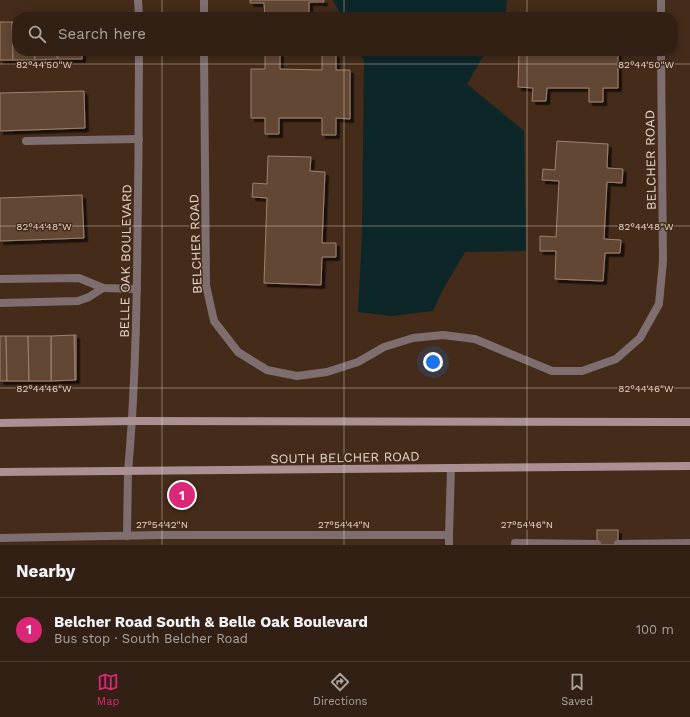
<!DOCTYPE html>
<html lang="en">
<head>
<meta charset="utf-8">
<style>
	:root { --surface:#332014; --page:#3e2d22; --text:#f1f3f6; --muted:#a9a3a0; --line:#4e3e34; --accent:#db2777 }
	body { margin:0; font-family:"Work Sans",sans-serif; background:var(--page); color:var(--text) }
	.you { position:absolute; left:433px; top:362px; width:14px; height:14px; margin:-10px; border:3px solid #fff; border-radius:50%; background:#1a73e8; box-shadow:0 0 0 6px #1a73e833 }
	.badge { display:grid; place-items:center; width:26px; height:26px; border-radius:50%; background:var(--accent); color:#fff; font-size:13px; font-weight:700 }
	.pin { position:absolute; translate:-50% -50%; border:2px solid #fff; box-shadow:0 1px 4px #0006 }
	.list { margin:0; padding:0; list-style:none }
	h2 { display:flex; justify-content:space-between; align-items:center; height:52px; margin:0; padding:0 16px; font-size:17px }
	h2 small { font-size:13px; font-weight:400; color:var(--muted) }
	.list li { display:grid; grid-template-columns:26px 1fr auto; gap:12px; align-items:center; box-sizing:border-box; height:64px; padding:0 16px; border-top:1px solid var(--line) }
	.list b { display:block; font-size:15px; white-space:nowrap }
	.list p { margin:0; font-size:13px; white-space:nowrap; color:var(--muted) }
	.list em { font-size:13px; font-style:normal; color:var(--muted) }
	.icon { flex:none; width:22px; height:22px; fill:none; stroke:currentColor; stroke-width:2; stroke-linecap:round; stroke-linejoin:round }
	.map { position:relative; flex:none; width:690px; height:545px; overflow:hidden }
	.search { position:absolute; background:var(--surface); box-shadow:0 2px 10px #0003; left:12px; right:12px; top:12px; height:44px; display:flex; align-items:center; gap:10px; box-sizing:border-box; padding:0 14px; border-radius:16px; color:var(--muted); font-size:15px }
	.sheet { height:116px; background:var(--surface) }
	nav { display:flex; justify-content:space-around; align-items:center; box-sizing:border-box; height:56px; border-top:1px solid var(--line); background:var(--surface); font-size:11px; color:var(--muted) }
	nav a { display:grid; justify-items:center; gap:2px }
	nav .on { color:var(--accent) }
	.map>svg:first-child { display:block }
</style>
</head>
<body>
<div class="map">
<svg width="690" height="545" viewBox="0 0 690 545">
	<defs>
		<filter id="shadow"><feDropShadow dx="3.5" dy="3.5" stdDeviation="0" flood-color="#0009"/></filter>
	</defs>
	<rect width="100%" height="100%" fill="#442b1a"/>
	<g fill="#0d2728">
		<path d="M 333,0 L 507,0 L 505,17 L 342,17 Z"/>
		<path d="M 359,51 L 486,51 L 467,84 L 524,131 L 526,251 L 465,252 L 442,291 L 433,311 L 391,316 L 358,312 L 362,234 L 364,61 Z"/>
	</g>
	<g fill="#634736" stroke="#9f816e" filter="url(#shadow)">
		<path d="M 250,0 L 324,0 L 324,2 L 309,2 L 309,17 L 265,17 L 264,3 L 250,3 Z"/>
		<path d="M 0,22 L 12,22 L 13,60 L 0,60 Z"/>
		<path d="M 12,22 L 17,22 L 17,51 L 35,51 L 35,60 L 13,60 Z"/>
		<path d="M 35,51 L 57,51 L 57,59 L 35,60 Z"/>
		<rect x="58" y="51" width="24" height="8"/>
		<path d="M 519,51 L 618,51 L 618,88 L 603,88 L 603,102 L 589,102 L 589,88 L 547,88 L 546,101 L 532,101 L 533,88 L 518,87 Z"/>
		<path d="M 265,53 L 280,53 L 280,69 L 322,70 L 322,53 L 336,54 L 336,70 L 350,70 L 350,119 L 336,118 L 336,135 L 322,135 L 322,118 L 279,118 L 279,134 L 265,134 L 265,118 L 251,118 L 251,69 L 265,69 Z"/>
		<path d="M 84,91 L 85,128 L 0,131 L 0,93 Z"/>
		<path d="M 557,141 L 608,144 L 607,168 L 623,169 L 622,183 L 607,182 L 604,239 L 621,240 L 620,253 L 605,253 L 603,281 L 555,279 L 556,251 L 540,251 L 540,236 L 556,237 L 559,181 L 542,180 L 543,169 L 555,170 Z"/>
		<path d="M 268,156 L 311,157 L 310,171 L 325,172 L 322,243 L 336,243 L 336,257 L 322,257 L 321,285 L 264,283 L 267,198 L 252,197 L 253,183 L 267,184 Z"/>
		<path d="M 82,195 L 84,238 L 0,241 L 0,198 Z"/>
		<path d="M 74,335 L 76,335 L 76,380 L 75,380 Z"/>
		<path d="M 74,335 L 75,380 L 51,381 L 51,336 Z"/>
		<path d="M 0,336 L 6,336 L 7,381 L 0,381 Z"/>
		<path d="M 6,336 L 28,336 L 29,381 L 7,381 Z"/>
		<path d="M 28,336 L 51,336 L 51,381 L 29,381 Z"/>
		<rect x="597" y="530" width="21" height="15"/>
	</g>
	<g fill="none" stroke-linecap="round" stroke-linejoin="round">
		<g stroke="#7e6e70" stroke-width="8">
			<path d="M 449,535 L 451,468"/>
			<path d="M 127,536 L 128,471"/>
			<path d="M 515,543 L 597,544"/>
			<path d="M 618,544 L 690,543"/>
		</g>
		<g stroke="#7e6e70" stroke-width="8">
			<path d="M 138,0 L 139,17"/>
			<path d="M 204,0 L 204,17"/>
			<path d="M 661,0 L 661,17"/>
			<path d="M 204,51 L 206,285 L 214,321 L 238,352 L 267,370 L 297,376 L 327,372 L 358,362 L 384,347 L 413,338 L 443,335 L 475,339 L 552,371 L 582,371 L 616,359 L 640,338 L 659,304 L 663,261 L 661,51"/>
			<path d="M 26,141 L 139,139"/>
			<path d="M 0,279 L 79,278 L 103,288 L 137,289"/>
			<path d="M 0,303 L 78,301 L 89,297 L 103,288"/>
			<path d="M 128,471 C 134,406 136,340 137,275 C 138,200 139,126 139,51"/>
			<path d="M 0,538 L 160,535 L 449,535 L 449,545"/>
		</g>
		<g stroke="#aa9093" stroke-width="8">
			<path d="M 0,423 L 133,421 L 690,422"/>
			<path d="M 0,472 L 690,466"/>
		</g>
	</g>
	<path fill="none" stroke="#e5d4ca" stroke-width="1" stroke-opacity="0.45" d="M 162,0 L 162,17M 344,0 L 344,17M 527,0 L 527,17M 162,51 L 162,545M 344,51 L 344,545M 527,51 L 527,545M 0,64 L 690,64M 0,226 L 690,226M 0,388 L 690,388"/>
	<g text-anchor="middle" stroke-width="3" stroke-linejoin="round" paint-order="stroke">
		<g font-size="13" fill="#e5d4ca" stroke="#442b1a">
			<text transform="translate(650 160) rotate(-91)" y="5">BELCHER ROAD</text>
			<text transform="translate(195 244) rotate(-92)" y="5">BELCHER ROAD</text>
			<text transform="translate(125 261) rotate(-89)" y="5">BELLE OAK BOULEVARD</text>
			<text transform="translate(345 457) rotate(-1)" y="5">SOUTH BELCHER ROAD</text>
		</g>
	</g>
	<g font-size="10" text-anchor="middle" fill="#e5d4ca" stroke="#442b1a" stroke-width="3" stroke-linejoin="round" paint-order="stroke">
		<text x="646" y="68">82°44'50"W</text>
		<text x="44" y="68">82°44'50"W</text>
		<text x="646" y="230">82°44'48"W</text>
		<text x="44" y="230">82°44'48"W</text>
		<text x="646" y="392">82°44'46"W</text>
		<text x="44" y="392">82°44'46"W</text>
		<text x="162" y="528">27°54'42"N</text>
		<text x="344" y="528">27°54'44"N</text>
		<text x="527" y="528">27°54'46"N</text>
	</g>
</svg>
<div class="you"></div>
<div class="pin badge" style="left:182px;top:495px">1</div>
<div class="search"><svg class="icon" aria-label="search" viewBox="0 0 24 24"><circle cx="10" cy="10" r="6"/><path d="M15 15l6 6"/></svg>Search here</div>
</div>
<section class="sheet">
<h2>Nearby<small></small></h2>
<ul class="list">
<li><span class="badge">1</span><div><b>Belcher Road South &amp; Belle Oak Boulevard</b><p>Bus stop · South Belcher Road</p></div><em>100 m</em></li>
</ul>
</section>
<nav>
<a class="on"><svg class="icon" aria-label="map" viewBox="0 0 24 24"><path d="M3 6l6-2 6 2 6-2v14l-6 2-6-2-6 2zM9 4v14M15 6v14"/></svg>Map</a>
<a><svg class="icon" aria-label="directions" viewBox="0 0 24 24"><path d="M12 3l9 9-9 9-9-9zM9 14v-3h6M13 9l2 2-2 2"/></svg>Directions</a>
<a><svg class="icon" aria-label="saved" viewBox="0 0 24 24"><path d="M7 4h10v16l-5-4-5 4z"/></svg>Saved</a>
</nav>
</body>
</html>
